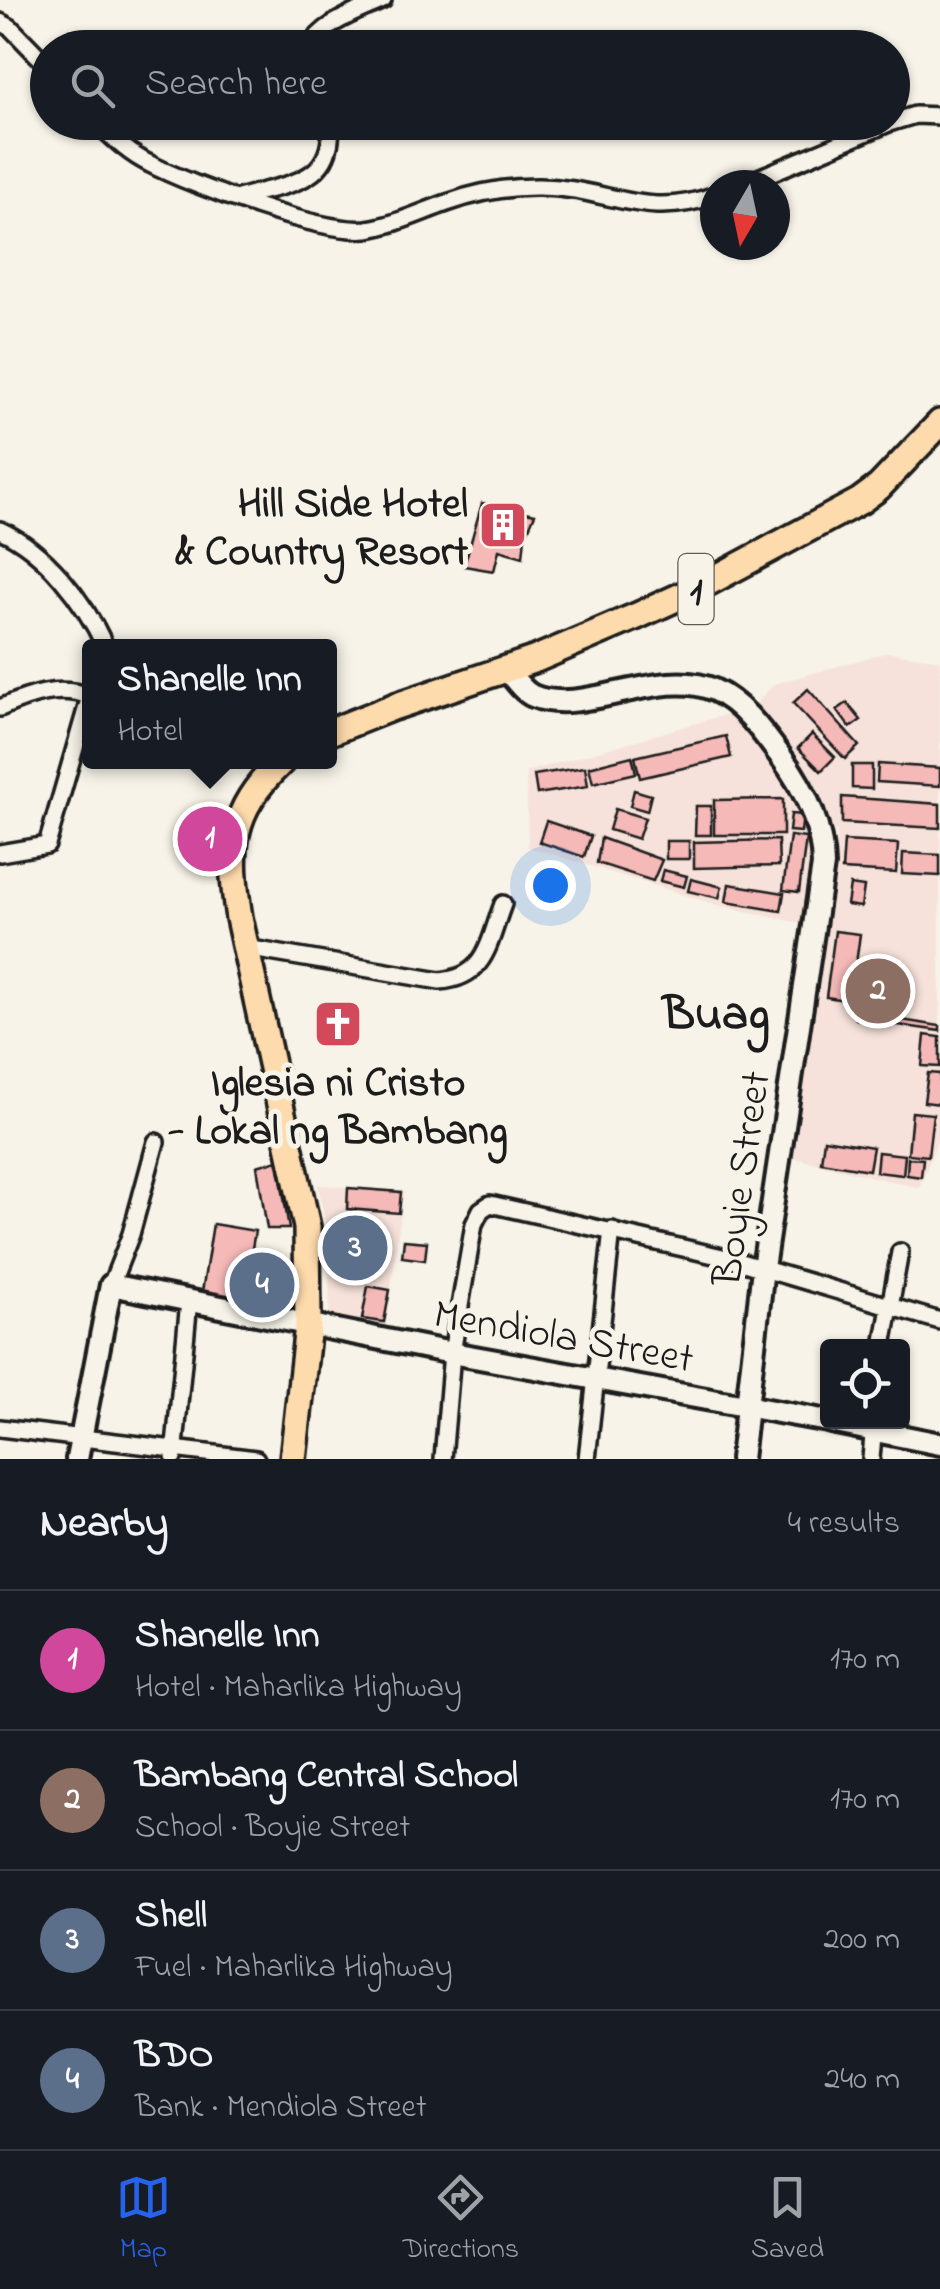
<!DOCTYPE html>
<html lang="en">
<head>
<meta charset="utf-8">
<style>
	:root { --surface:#171b24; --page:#242831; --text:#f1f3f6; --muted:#9ea1a6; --line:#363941; --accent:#2563eb }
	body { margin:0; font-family:"Indie Flower",sans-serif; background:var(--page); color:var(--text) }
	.controls { position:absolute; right:30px; bottom:30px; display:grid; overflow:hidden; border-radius:10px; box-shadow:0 2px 8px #0004 }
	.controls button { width:90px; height:90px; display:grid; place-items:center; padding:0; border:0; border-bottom:2px solid var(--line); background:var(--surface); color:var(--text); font:50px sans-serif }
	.compass { position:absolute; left:700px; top:170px; width:90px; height:90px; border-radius:50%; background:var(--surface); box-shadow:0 2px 8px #0004; rotate:189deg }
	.you { position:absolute; left:550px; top:885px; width:35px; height:35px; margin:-25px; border:8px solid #fff; border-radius:50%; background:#1a73e8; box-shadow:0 0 0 15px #1a73e833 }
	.badge { display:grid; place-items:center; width:65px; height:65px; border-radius:50%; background:var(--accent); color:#fff; font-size:32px; font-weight:700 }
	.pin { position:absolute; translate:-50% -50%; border:5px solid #fff; box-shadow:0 2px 10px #0006 }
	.popup { position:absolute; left:82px; top:639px; width:255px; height:130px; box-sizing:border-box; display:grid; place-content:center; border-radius:10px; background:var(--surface); filter:drop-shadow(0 2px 8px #0005); font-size:32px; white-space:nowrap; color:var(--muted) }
	.popup b { font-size:38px; color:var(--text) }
	.popup::after { content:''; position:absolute; left:50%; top:100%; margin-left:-20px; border:20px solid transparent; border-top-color:var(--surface) }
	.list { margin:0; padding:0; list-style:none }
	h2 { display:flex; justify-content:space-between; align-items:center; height:130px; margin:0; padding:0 40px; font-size:42px }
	h2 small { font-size:32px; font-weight:400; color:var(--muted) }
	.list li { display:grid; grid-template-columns:65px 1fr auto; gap:30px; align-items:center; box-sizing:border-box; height:140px; padding:0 40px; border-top:2px solid var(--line) }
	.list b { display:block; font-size:38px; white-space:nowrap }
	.list p { margin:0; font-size:32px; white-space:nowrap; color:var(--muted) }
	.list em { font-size:32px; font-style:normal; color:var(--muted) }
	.icon { flex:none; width:55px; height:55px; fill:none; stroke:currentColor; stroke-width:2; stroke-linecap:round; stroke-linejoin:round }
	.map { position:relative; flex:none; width:940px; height:1459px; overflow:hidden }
	.search { position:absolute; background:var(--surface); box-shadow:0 2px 8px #0004; left:30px; right:30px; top:30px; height:110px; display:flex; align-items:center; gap:25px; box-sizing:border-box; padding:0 35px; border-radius:55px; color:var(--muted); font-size:38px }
	.sheet { height:690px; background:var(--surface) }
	nav { display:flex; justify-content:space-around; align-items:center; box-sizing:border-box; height:140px; border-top:2px solid var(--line); background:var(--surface); font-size:28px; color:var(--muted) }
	nav a { display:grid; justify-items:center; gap:5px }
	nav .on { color:var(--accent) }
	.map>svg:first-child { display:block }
</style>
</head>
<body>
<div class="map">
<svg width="940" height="1459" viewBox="0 0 940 1459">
	<rect width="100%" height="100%" fill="#f7f3e8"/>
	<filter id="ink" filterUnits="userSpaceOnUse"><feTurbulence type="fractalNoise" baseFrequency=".01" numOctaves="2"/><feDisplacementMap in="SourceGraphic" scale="20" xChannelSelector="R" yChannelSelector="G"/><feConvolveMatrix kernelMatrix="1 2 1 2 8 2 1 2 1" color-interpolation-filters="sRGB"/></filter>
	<g filter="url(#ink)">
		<g fill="#f6e2da">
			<path d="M 888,652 L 940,660 L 940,1134 L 919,1188 L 794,1158 L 837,831 L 829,830 L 815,787 L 754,706 L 774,684 Z"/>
			<path d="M 735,712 L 790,785 L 811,828 L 805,924 L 717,905 L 528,847 L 526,772 Z"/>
			<path d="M 318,1185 L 404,1191 L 385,1330 L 330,1319 L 328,1240 Z"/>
		</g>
		<g fill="#f5b9b8" stroke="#1c1c1c" stroke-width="2.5">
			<path d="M 482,503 L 535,514 L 525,537 L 523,557 L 499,550 L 494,571 L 464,566 Z"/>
			<path d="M 808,689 L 859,746 L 845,759 L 793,703 Z"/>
			<path d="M 847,703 L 861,720 L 850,728 L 837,710 Z"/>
			<path d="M 812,734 L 835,757 L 821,771 L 798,748 Z"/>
			<path d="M 726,736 L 731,757 L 640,778 L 635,757 Z"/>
			<path d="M 632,756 L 636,773 L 593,783 L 589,767 Z"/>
			<path d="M 878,764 L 940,768 L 940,786 L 877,782 Z"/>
			<path d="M 852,765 L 872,765 L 872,789 L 852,788 Z"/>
			<path d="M 585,767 L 588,786 L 537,794 L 534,775 Z"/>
			<path d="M 634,790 L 651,795 L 647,811 L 630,806 Z"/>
			<path d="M 842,797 L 940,804 L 940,828 L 842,823 Z"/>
			<path d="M 783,799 L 783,835 L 714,835 L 714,800 Z"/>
			<path d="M 696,806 L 711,806 L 711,835 L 695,835 Z"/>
			<path d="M 615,809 L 645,818 L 638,839 L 609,830 Z"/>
			<path d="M 791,814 L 803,815 L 801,832 L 789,831 Z"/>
			<path d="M 546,821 L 591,836 L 584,857 L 539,842 Z"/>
			<path d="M 790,836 L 806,838 L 799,892 L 783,890 Z"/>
			<path d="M 601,838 L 662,860 L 653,881 L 597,863 Z"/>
			<path d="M 778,840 L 779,866 L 694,868 L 694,842 Z"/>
			<rect x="666" y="841" width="23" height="18"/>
			<path d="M 844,841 L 898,844 L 896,873 L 842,870 Z"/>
			<path d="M 903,853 L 940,855 L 940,876 L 902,874 Z"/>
			<path d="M 663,870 L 687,876 L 684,887 L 660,881 Z"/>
			<path d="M 691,879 L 722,887 L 719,898 L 688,891 Z"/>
			<path d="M 729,884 L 784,893 L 781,911 L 726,902 Z"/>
			<path d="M 850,885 L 864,887 L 861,907 L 847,905 Z"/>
			<path d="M 835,931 L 860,934 L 851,1001 L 826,997 Z"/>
			<path d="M 857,1013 L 940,1026 L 940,1031 L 856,1019 Z"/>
			<path d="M 925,1035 L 940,1037 L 940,1067 L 922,1066 Z"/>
			<path d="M 928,1073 L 940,1074 L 940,1104 L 924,1102 Z"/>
			<path d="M 912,1112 L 933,1114 L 928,1156 L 908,1154 Z"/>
			<path d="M 824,1139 L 873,1147 L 869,1170 L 821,1162 Z"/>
			<path d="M 878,1152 L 905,1155 L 903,1175 L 876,1172 Z"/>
			<path d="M 908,1158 L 923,1159 L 921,1177 L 907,1175 Z"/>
			<path d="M 278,1160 L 289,1229 L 267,1229 L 257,1166 Z"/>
			<path d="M 348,1188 L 401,1192 L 399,1213 L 347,1209 Z"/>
			<path d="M 213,1224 L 255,1231 L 250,1260 L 260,1262 L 259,1267 L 268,1268 L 262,1302 L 202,1292 Z"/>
			<path d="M 404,1240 L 427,1242 L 425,1260 L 402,1257 Z"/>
			<path d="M 368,1286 L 390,1290 L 384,1322 L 362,1319 Z"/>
		</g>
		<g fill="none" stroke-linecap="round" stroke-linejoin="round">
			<g stroke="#1c1c1c" stroke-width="22">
				<g id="minor">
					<path d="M 0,22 L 10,27 L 48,66"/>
					<path d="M 310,48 C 321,23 360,11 383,0"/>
					<path d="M 96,122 C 113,138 129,154 150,164 C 193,186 322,234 367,229 C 395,225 421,212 447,203 C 477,192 505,187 536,187 C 606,186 643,222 715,195"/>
					<path d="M 892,122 L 915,115 L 940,116"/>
					<path d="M 742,185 L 891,122"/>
					<path d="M 239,198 C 285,183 336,185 330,122"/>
					<path d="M 0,530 C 46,551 84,601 105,646"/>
					<path d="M 0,708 C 30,695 57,685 90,696"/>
					<path d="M 0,853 L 47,845 L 90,696"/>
					<path d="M 246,948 L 440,981 C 487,977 488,943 503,904"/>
					<path d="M 111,1285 L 131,1234 L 156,1142"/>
					<path d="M 883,1346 L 900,1252"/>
					<path d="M 0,1428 L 256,1459"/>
					<path d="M 174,1456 L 189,1301"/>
					<path d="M 443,1459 L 452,1353 L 474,1224 L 481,1210 L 490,1204 L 727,1258 L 940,1321"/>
					<path d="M 587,1459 L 612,1230"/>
					<path d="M 871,1459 L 874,1423"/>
				</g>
			</g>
			<g stroke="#1c1c1c" stroke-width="28">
				<g id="tertiary">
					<path d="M 506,669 C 513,677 523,692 533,696 C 582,717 661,666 714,690 C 742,703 761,730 779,754 C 804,787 822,823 823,865 L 763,1268 L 741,1459"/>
					<path d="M 831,1422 L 940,1444"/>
					<path d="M 77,1459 L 111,1285 L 452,1353 L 828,1421"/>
				</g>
			</g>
			<g stroke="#1c1c1c" stroke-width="32">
				<g id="primary">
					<path d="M 330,732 L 393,707 L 536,659 L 637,616 L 694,590 L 860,501 L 879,487 L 940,423"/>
					<path d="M 281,762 C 229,812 228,848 239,918 L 307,1227 L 308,1325 L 293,1459"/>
				</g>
			</g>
			<use href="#minor" stroke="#f7f3e8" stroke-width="15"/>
			<use href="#tertiary" stroke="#f7f3e8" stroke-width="20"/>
			<use href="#primary" stroke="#fedbac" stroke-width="25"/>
		</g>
	</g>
	<defs>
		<g id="building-square" transform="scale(2.5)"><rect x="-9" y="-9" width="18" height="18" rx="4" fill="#d1495b" stroke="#f7f3e8"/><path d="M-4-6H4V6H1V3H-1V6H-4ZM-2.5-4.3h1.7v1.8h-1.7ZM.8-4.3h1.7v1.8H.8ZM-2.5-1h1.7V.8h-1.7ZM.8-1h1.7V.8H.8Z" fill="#fff"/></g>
		<g id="church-square" transform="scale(2.5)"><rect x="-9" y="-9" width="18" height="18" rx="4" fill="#d1495b" stroke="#f7f3e8"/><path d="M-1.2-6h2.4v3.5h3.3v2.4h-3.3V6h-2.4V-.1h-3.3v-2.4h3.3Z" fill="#fff"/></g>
	</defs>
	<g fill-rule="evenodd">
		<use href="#building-square" x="503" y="525"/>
		<use href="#church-square" x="338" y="1024"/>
	</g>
	<g text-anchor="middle" stroke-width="10" stroke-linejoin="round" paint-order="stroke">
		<rect fill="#f7f3e8" stroke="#5e5c59" stroke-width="2.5" x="678.5" y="554" width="35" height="70" rx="8"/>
		<g font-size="40" font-weight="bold" fill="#1c1c1c">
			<text x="696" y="603">1</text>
		</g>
		<g font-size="42" font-weight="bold" fill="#1c1c1c" stroke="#f7f3e8" text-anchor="end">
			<text x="468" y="516">Hill Side Hotel<tspan x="468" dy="48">&amp; Country Resort</tspan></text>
			<text x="338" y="1095" text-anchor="middle">Iglesia ni Cristo<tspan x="338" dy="48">- Lokal ng Bambang</tspan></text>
		</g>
		<g font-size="42" fill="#1c1c1c" stroke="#f7f3e8">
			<text transform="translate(739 1178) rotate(-82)" y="15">Boyie Street</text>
			<text transform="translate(564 1334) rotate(10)" y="15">Mendiola Street</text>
		</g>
		<g font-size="48" font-weight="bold" fill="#1c1c1c" stroke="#f7f3e8">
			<text x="716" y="1028">Buag</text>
		</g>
	</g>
</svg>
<div class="controls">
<button><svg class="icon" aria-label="locate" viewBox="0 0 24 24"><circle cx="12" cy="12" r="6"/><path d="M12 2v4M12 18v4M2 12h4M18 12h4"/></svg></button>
</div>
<svg class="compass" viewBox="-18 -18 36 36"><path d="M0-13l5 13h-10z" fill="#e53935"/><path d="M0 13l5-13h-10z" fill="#9ea1a6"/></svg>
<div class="you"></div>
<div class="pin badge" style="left:210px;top:839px;background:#d1479c">1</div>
<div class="popup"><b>Shanelle Inn</b>Hotel</div>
<div class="pin badge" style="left:878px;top:991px;background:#8d6e63">2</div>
<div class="pin badge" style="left:355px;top:1248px;background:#5c6f8a">3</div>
<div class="pin badge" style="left:262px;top:1285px;background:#5c6f8a">4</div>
<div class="search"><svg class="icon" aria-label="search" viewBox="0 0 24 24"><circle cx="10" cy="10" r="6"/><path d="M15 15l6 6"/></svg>Search here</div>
</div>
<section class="sheet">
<h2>Nearby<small>4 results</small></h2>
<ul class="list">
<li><span class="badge" style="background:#d1479c">1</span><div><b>Shanelle Inn</b><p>Hotel · Maharlika Highway</p></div><em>170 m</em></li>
<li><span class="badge" style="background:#8d6e63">2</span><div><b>Bambang Central School</b><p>School · Boyie Street</p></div><em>170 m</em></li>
<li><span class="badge" style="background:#5c6f8a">3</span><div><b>Shell</b><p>Fuel · Maharlika Highway</p></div><em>200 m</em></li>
<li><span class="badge" style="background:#5c6f8a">4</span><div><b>BDO</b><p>Bank · Mendiola Street</p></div><em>240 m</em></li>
</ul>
</section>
<nav>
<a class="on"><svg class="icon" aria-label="map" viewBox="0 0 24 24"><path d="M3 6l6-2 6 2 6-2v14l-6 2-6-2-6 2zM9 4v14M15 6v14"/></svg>Map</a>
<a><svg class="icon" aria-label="directions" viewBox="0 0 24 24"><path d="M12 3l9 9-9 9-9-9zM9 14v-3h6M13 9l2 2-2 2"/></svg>Directions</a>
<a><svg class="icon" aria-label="saved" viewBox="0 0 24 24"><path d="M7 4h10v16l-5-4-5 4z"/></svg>Saved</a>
</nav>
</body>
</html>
